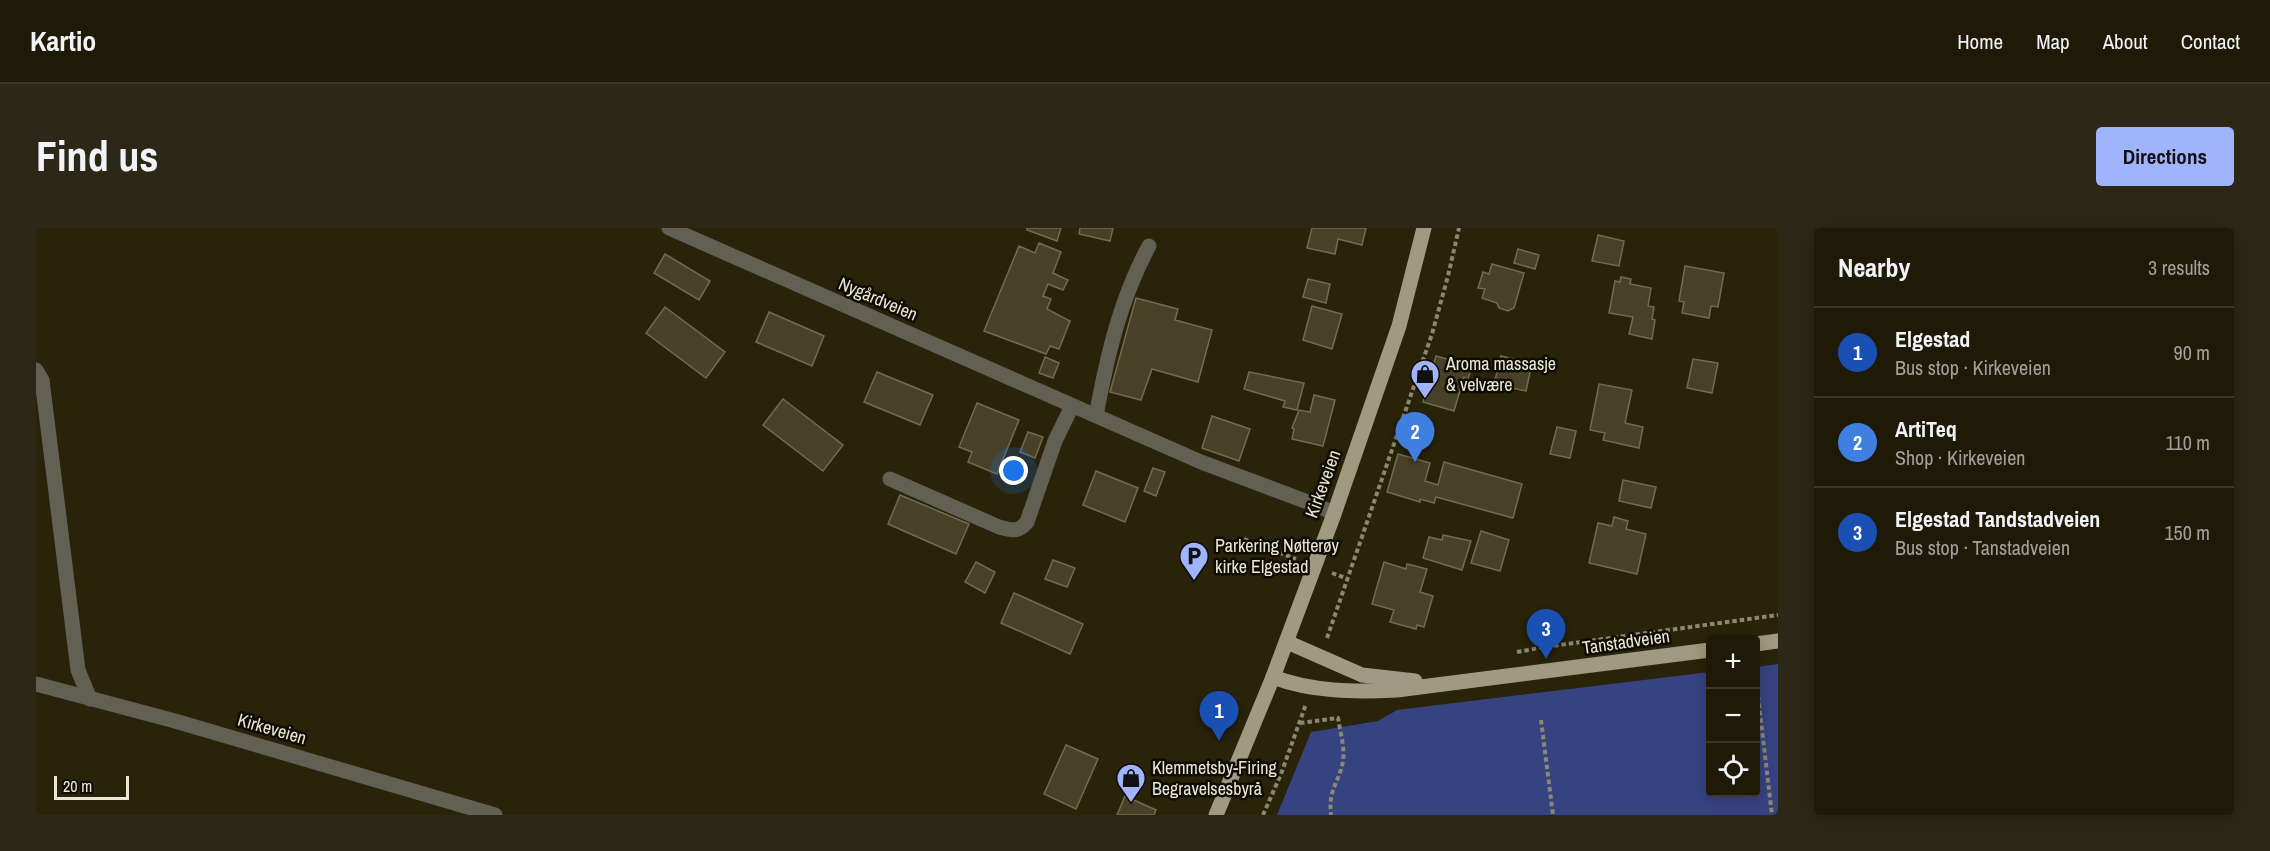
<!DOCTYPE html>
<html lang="en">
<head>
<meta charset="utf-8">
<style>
	:root { --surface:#1f1a08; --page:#2c2716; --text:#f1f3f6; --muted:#a1a19c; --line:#3c3829; --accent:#a0b3fd }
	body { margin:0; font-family:"Archivo Narrow",sans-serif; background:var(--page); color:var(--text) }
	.controls { position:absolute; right:18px; bottom:18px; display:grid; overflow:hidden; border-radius:6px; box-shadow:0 3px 15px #0003 }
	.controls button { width:54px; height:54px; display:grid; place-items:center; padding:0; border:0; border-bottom:2px solid var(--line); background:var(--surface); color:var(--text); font:30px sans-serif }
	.scale { position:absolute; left:18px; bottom:15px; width:75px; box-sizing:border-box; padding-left:6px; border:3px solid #ebe7d8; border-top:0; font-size:16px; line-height:21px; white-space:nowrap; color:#ebe7d8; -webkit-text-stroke:4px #0f0c04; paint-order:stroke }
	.you { position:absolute; left:978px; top:243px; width:21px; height:21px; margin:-15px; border:4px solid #fff; border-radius:50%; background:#1a73e8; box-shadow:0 0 0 9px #1a73e833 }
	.badge { display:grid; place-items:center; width:39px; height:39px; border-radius:50%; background:var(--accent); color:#fff; font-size:20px; font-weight:700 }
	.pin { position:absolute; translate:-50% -50px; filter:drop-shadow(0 2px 3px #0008) }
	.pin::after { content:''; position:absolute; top:32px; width:21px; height:18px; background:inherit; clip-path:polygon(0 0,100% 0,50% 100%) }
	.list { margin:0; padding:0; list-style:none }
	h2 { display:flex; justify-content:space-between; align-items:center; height:78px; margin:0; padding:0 24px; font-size:26px }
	h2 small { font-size:20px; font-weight:400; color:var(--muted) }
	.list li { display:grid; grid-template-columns:39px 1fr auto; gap:18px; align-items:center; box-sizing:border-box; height:90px; padding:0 24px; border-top:2px solid var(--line) }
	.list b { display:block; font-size:22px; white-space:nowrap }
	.list p { margin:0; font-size:20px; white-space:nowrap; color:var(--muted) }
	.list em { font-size:20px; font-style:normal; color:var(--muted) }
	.icon { flex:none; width:33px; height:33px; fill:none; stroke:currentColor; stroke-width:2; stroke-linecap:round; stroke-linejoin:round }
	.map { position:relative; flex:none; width:1742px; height:587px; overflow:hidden; border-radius:6px }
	header { display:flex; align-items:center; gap:36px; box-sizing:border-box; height:84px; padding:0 30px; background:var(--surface); border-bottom:2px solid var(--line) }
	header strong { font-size:28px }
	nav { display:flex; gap:33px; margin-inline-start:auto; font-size:21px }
	.intro { display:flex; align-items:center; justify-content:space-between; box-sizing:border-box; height:144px; padding:0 36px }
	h1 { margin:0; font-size:42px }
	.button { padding:15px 27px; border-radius:6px; background:var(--accent); color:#111; font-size:21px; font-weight:700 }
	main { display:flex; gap:36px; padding:0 36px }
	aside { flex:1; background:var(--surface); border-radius:6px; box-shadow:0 3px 15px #0003 }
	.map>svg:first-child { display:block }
</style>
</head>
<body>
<header>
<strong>Kartio</strong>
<nav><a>Home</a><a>Map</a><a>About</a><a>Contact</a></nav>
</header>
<div class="intro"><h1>Find us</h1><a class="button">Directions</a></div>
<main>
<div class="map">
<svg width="1742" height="587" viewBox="0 0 1742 587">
	<rect width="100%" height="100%" fill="#29230a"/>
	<path fill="#364381" d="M 1742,436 L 1742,587 L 1241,587 L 1275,504 L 1342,493 L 1361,482 L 1674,444 L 1674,564 L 1720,564 L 1720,439 Z"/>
	<g fill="#484128" stroke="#726b50" stroke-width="1.5">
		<path d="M 991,0 L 1025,0 L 1021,13 L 991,2 Z"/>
		<path d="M 1044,0 L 1077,0 L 1074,13 L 1043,6 Z"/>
		<path d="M 1276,0 L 1330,0 L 1326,17 L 1302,11 L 1299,26 L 1271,20 Z"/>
		<path d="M 1562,7 L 1588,13 L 1583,38 L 1556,33 Z"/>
		<path d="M 1003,15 L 1025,24 L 1017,45 L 1032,52 L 1027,62 L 1012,56 L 1007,68 L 1015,71 L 1011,81 L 1034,93 L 1023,121 L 1014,118 L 1010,126 L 948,103 L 983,18 L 999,25 Z"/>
		<path d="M 1482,21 L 1503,27 L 1499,41 L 1478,35 Z"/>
		<path d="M 629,26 L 674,53 L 663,72 L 618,45 Z"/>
		<path d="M 1456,36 L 1488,45 L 1478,80 L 1472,83 L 1463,80 L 1461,75 L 1446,70 L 1449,61 L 1442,60 L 1447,44 L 1453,46 Z"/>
		<path d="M 1649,38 L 1688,45 L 1682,79 L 1675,78 L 1673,90 L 1646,85 L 1648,74 L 1643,73 Z"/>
		<path d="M 1585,49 L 1595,51 L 1594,56 L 1615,60 L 1612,78 L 1618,79 L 1616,91 L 1619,92 L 1616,111 L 1593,106 L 1597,89 L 1573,85 L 1579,53 L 1584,54 Z"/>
		<path d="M 1272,51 L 1294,56 L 1290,75 L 1267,69 Z"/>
		<path d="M 1100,70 L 1142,81 L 1139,92 L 1176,102 L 1162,154 L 1116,141 L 1105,172 L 1074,164 Z"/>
		<path d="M 1276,78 L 1306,86 L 1296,121 L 1267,112 Z"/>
		<path d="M 629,79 L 689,124 L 670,150 L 610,105 Z"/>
		<path d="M 733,84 L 788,108 L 776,138 L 720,114 Z"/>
		<path d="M 1400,128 L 1436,138 L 1432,151 L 1428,149 L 1418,183 L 1387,174 Z"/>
		<path d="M 1465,128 L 1496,135 L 1490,163 L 1458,156 Z"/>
		<path d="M 1009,129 L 1023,135 L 1017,150 L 1003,145 Z"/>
		<path d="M 1657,131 L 1682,135 L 1676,165 L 1651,160 Z"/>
		<path d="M 841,144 L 897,167 L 884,197 L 828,174 Z"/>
		<path d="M 1213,144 L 1268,155 L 1261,182 L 1247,179 L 1249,173 L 1208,161 Z"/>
		<path d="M 1563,156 L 1596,162 L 1589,195 L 1607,199 L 1603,220 L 1567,212 L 1569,205 L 1554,202 Z"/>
		<path d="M 1278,167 L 1299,172 L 1287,218 L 1256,211 L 1258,201 L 1256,200 L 1263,182 L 1274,184 Z"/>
		<path d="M 747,171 L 807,217 L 787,243 L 727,197 Z"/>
		<path d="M 941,175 L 983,192 L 961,246 L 932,234 L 936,224 L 923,219 Z"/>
		<path d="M 1176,188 L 1214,201 L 1203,233 L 1166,220 Z"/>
		<path d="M 1521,199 L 1540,203 L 1534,230 L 1514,226 Z"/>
		<path d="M 992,204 L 1007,209 L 999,230 L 984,224 Z"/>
		<path d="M 1362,226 L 1394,235 L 1389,253 L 1402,257 L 1408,234 L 1486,256 L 1477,290 L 1400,269 L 1398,275 L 1384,271 L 1384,274 L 1351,264 Z"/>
		<path d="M 1117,240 L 1129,244 L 1120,268 L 1108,263 Z"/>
		<path d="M 1060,243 L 1102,260 L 1089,294 L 1047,277 Z"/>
		<path d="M 1587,252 L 1620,259 L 1615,280 L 1583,273 Z"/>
		<path d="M 864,267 L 933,296 L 920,326 L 852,296 Z"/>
		<path d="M 1578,289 L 1592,293 L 1590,301 L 1610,306 L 1601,346 L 1553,335 L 1562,295 L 1576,298 Z"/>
		<path d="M 1445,303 L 1473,312 L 1464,343 L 1435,335 Z"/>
		<path d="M 1407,307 L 1435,313 L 1426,342 L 1387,330 L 1393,309 L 1406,312 Z"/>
		<path d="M 1017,332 L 1039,340 L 1031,359 L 1009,351 Z"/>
		<path d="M 940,334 L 959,344 L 949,365 L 929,354 Z"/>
		<path d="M 1348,334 L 1370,341 L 1371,336 L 1391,341 L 1384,364 L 1397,368 L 1388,399 L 1381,397 L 1380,401 L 1354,394 L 1358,382 L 1336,376 Z"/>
		<path d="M 978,365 L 1047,396 L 1034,426 L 965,395 Z"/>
		<path d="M 1030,517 L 1062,531 L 1040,581 L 1008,566 Z"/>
		<path d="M 1089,568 L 1120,582 L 1118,587 L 1081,587 Z"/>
	</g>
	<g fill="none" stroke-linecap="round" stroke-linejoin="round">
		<g stroke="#8c8773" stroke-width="4" stroke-dasharray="4.5 3" stroke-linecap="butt">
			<path d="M 1208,311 L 1260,331"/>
			<path d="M 1296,345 L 1312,351"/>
			<path d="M 1291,410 L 1396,106 L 1412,48 L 1423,0"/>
			<path d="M 1481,424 L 1509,419 L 1742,387"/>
			<path d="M 1722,468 L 1736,587"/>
			<path d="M 1505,492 L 1517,587"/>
			<path d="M 1264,495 L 1302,490 C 1304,503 1309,520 1307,533 C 1303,555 1292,561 1295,587"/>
			<path d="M 1227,587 L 1245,546 L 1270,476"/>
		</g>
		<g stroke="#625f53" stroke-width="15">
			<path d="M 633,0 L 1165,234 L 1285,279 L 1298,286"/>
			<path d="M 0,142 L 6,152 L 42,442 L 54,471"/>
			<path d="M 1060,188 C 1071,129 1084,71 1113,18"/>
			<path d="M 854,251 L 963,299 C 976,302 982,305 991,294 L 1019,213 L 1036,178"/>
			<path d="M 0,456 L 139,493 L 459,587"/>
		</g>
		<g stroke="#a09a82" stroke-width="15">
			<path d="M 1251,414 L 1326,447 L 1379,453"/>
			<path d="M 1720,416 L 1742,413"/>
			<path d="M 1237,449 C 1276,464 1319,464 1361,462 L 1674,422"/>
			<path d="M 1180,587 L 1237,449 L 1298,286 L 1363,98 L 1388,0"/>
		</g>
	</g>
	<defs>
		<g id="shop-pin" transform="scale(1.5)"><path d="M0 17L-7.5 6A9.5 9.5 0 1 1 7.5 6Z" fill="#a0b3fd" stroke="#0f0c04"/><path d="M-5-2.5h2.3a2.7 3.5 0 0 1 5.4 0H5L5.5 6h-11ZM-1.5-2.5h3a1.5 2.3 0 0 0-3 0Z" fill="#111"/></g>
		<g id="parking-pin" transform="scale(1.5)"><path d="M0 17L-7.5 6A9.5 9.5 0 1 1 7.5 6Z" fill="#a0b3fd" stroke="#0f0c04"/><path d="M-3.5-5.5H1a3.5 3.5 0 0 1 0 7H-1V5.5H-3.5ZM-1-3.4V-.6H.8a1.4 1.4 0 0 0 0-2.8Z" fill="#111"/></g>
	</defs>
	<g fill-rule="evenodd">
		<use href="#shop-pin" x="1389" y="146"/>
		<use href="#parking-pin" x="1158" y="328"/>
		<use href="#shop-pin" x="1095" y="550"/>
	</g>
	<g text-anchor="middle" stroke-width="5" stroke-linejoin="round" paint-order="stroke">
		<g font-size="18" fill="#ebe7d8" stroke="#0f0c04">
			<text transform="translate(842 71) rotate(23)" y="6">Nygårdveien</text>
			<text transform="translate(1287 256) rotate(-70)" y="6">Kirkeveien</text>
			<text transform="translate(1590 414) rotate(-8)" y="6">Tanstadveien</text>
			<text transform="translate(236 501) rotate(16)" y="6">Kirkeveien</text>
		</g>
		<g font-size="18" fill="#ebe7d8" stroke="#0f0c04" text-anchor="start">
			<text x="1410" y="142">Aroma massasje<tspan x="1410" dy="21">&amp; velvære</tspan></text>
			<text x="1179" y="324">Parkering Nøtterøy<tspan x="1179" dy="21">kirke Elgestad</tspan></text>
			<text x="1116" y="546">Klemmetsby-Firing<tspan x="1116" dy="21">Begravelsesbyrå</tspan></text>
		</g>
	</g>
</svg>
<div class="controls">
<button>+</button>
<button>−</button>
<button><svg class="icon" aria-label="locate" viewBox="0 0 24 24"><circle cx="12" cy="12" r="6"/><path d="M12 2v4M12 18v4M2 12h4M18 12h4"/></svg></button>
</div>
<div class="scale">20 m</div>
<div class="you"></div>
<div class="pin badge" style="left:1183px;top:513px;background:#1a4fb4">1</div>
<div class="pin badge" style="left:1379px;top:234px;background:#3f7fe0">2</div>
<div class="pin badge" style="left:1510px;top:431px;background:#1a4fb4">3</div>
</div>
<aside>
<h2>Nearby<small>3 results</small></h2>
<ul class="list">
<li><span class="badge" style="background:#1a4fb4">1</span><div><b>Elgestad</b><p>Bus stop · Kirkeveien</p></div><em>90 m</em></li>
<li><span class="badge" style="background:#3f7fe0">2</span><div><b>ArtiTeq</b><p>Shop · Kirkeveien</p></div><em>110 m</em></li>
<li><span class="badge" style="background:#1a4fb4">3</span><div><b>Elgestad Tandstadveien</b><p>Bus stop · Tanstadveien</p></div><em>150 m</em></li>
</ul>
</aside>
</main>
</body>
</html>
